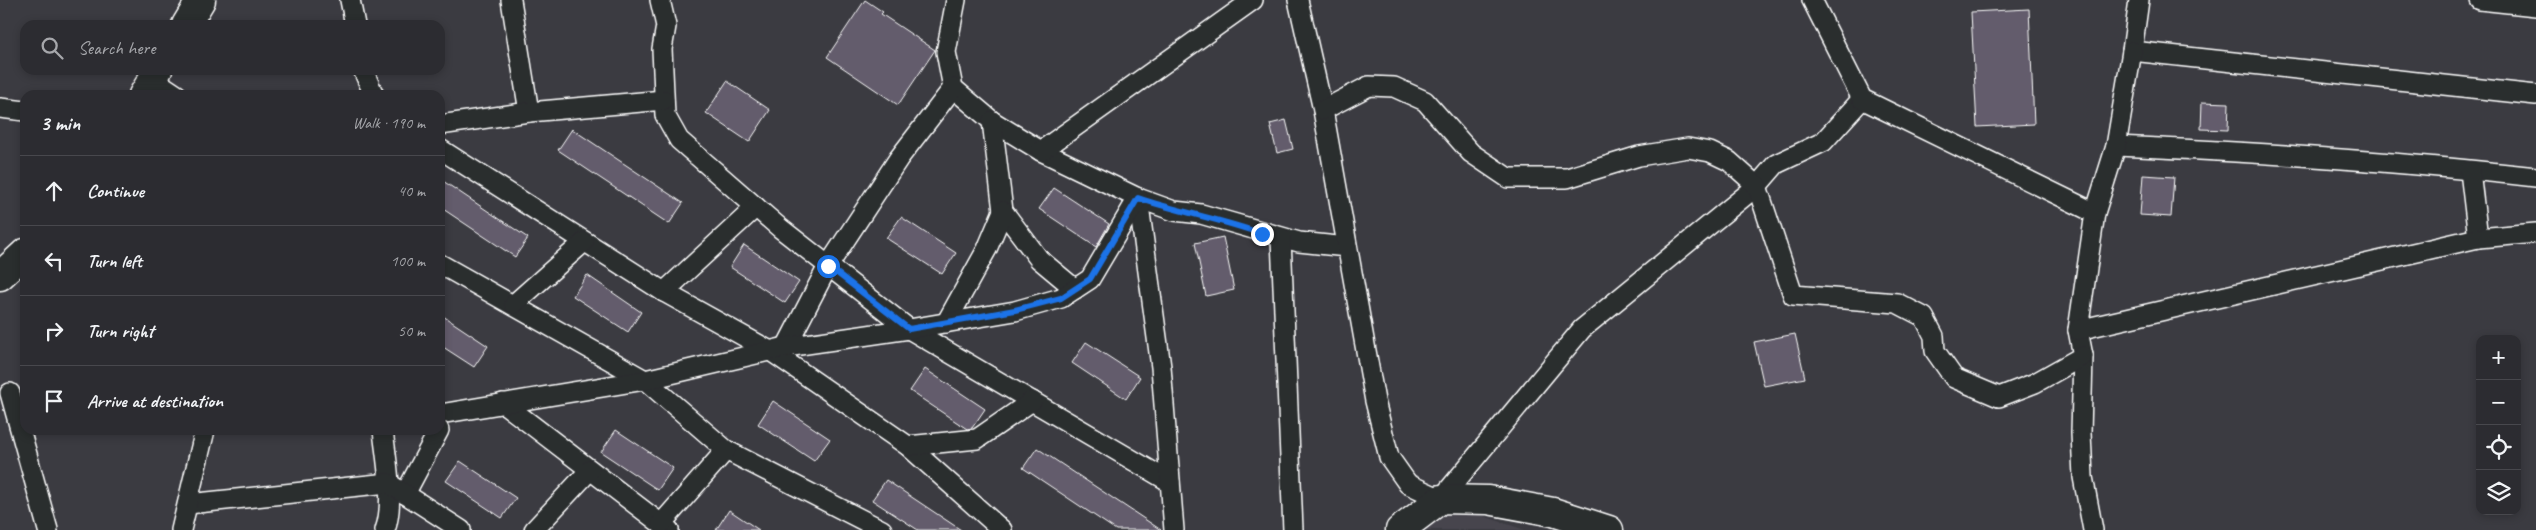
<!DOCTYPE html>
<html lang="en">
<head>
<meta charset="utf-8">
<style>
	:root { --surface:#2c2c31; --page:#38383d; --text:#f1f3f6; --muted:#a6a7ab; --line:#48484d }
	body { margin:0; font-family:Caveat,sans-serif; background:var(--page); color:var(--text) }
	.controls { position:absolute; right:15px; bottom:15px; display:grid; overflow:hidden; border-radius:10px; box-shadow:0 2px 8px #0003 }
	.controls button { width:45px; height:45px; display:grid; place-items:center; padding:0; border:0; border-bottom:1px solid var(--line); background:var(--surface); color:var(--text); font:25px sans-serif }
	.stop { position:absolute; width:15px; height:15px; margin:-11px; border:4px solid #1a73e8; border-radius:50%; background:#fff }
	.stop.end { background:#1a73e8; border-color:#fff; box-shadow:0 1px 5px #0008 }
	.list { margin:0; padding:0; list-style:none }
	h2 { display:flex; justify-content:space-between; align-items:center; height:65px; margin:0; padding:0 20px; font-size:21px }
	h2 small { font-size:16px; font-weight:400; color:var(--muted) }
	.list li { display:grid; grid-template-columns:32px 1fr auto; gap:15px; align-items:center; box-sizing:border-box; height:70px; padding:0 20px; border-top:1px solid var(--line) }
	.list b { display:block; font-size:19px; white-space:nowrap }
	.list em { font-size:16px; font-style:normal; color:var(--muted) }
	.icon { flex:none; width:28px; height:28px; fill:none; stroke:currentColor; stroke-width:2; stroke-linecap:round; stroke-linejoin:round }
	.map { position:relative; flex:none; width:2536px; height:530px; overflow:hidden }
	.search { position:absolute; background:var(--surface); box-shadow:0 2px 8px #0003; left:20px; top:20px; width:425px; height:55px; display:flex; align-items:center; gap:12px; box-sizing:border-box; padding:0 18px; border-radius:15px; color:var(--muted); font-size:19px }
	.panel { position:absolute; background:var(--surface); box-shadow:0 2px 8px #0003; left:20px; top:90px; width:425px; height:345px; border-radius:15px }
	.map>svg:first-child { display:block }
</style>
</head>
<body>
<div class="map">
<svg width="2536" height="530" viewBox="0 0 2536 530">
	<rect width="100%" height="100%" fill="#3b3b41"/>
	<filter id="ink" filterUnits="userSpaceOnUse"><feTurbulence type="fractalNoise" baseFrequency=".02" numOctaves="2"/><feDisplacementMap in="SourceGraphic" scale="10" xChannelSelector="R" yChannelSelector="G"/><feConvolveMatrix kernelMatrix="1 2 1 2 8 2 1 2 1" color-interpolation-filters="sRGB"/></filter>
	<g filter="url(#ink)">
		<path fill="#47454e" d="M 1457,507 L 1525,530 L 1423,530 L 1429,519 Z"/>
		<g fill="#635c6c" stroke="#fff">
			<path d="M 865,0 L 883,12 L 881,14 L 935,50 L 898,105 L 827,57 Z"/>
			<path d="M 2029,9 L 2034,124 L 1977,127 L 1971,12 Z"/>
			<path d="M 727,81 L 770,110 L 749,142 L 706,113 Z"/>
			<path d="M 2202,102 L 2229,103 L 2228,130 L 2201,129 Z"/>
			<path d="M 1286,120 L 1293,149 L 1277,153 L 1270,124 Z"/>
			<path d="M 572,129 L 683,203 L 669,224 L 558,150 Z"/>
			<path d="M 2143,175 L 2174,177 L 2171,217 L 2140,215 Z"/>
			<path d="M 440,179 L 528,238 L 515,257 L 440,207 Z"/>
			<path d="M 1054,188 L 1109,224 L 1096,247 L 1039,209 Z"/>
			<path d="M 901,217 L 956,253 L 942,274 L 886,238 Z"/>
			<path d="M 1223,237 L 1234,290 L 1206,296 L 1195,243 Z"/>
			<path d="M 744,245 L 799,282 L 785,303 L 730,267 Z"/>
			<path d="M 587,275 L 641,312 L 628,332 L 573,296 Z"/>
			<path d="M 440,314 L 488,346 L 474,367 L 440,345 Z"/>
			<path d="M 1795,334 L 1805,378 L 1764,386 L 1754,342 Z"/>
			<path d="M 1086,342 L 1140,377 L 1126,399 L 1072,363 Z"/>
			<path d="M 925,369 L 985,409 L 972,428 L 967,429 L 910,391 Z"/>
			<path d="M 773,401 L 830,439 L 814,461 L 758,424 Z"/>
			<path d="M 616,430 L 673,468 L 658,490 L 601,452 Z"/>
			<path d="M 1037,448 L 1161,530 L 1116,530 L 1023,468 Z"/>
			<path d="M 460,461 L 516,498 L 502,518 L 446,481 Z"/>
			<path d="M 886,480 L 961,530 L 918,530 L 872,500 Z"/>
			<path d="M 729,510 L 759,530 L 716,530 Z"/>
		</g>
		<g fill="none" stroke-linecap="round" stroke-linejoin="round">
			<g stroke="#fff" stroke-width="22">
				<g id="street">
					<path d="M 350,0 L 355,25"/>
					<path d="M 511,0 L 529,112"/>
					<path d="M 660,0 L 666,26 L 662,49 L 665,115 L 679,140 L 780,228 L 909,329 L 1170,482"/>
					<path d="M 956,0 L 946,52 L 953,88 L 992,121 L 1041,151 L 1138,198 L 1174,211 L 1201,214 L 1299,242 L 1347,247"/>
					<path d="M 1298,0 L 1323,110 L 1375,401 L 1389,457 L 1408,484 L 1441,499 L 1582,329 L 1757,186 L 1776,164 L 1823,142 L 1862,99"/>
					<path d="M 1812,0 L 1862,99 L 2095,213 L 2078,330 L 2083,356 L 2081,433 L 2083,477 L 2093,530"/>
					<path d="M 2139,0 L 2132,51 L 2536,95"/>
					<path d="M 2480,0 L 2536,6"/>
					<path d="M 363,70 L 374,95"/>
					<path d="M 153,79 L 177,95"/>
					<path d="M 0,108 L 25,111"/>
					<path d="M 1323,110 L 1369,86 L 1394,87 L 1425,101 L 1471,153 L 1508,178 L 1567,178 L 1639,156 L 1688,148 L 1710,152 L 1729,161 L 1757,186 L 1793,295 L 1897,303 L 1924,317 L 1934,336 L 1935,351 L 1954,378 L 1999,397 L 2035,383 L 2083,356"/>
					<path d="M 992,121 L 1003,211 L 1039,259 L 1075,289"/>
					<path d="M 440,125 L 529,112 L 664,100"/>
					<path d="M 2116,146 C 2256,152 2396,161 2536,177"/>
					<path d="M 440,149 L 664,292 L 772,352 L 908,446 L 1002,530"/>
					<path d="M 1041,151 L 1253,0"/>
					<path d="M 2470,171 L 2478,238"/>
					<path d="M 1138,198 L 1161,367 L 1174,530"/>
					<path d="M 2095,213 L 2116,146 L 2132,51"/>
					<path d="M 1281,238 L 1293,530"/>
					<path d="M 440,264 L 645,380 L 726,450 L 882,530"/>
					<path d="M 664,292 L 756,207"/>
					<path d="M 514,304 L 584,242"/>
					<path d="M 946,323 L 987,249 L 1003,211"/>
					<path d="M 2078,330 L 2478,238 L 2536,233"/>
					<path d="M 786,347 L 828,266 L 899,158 L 953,88"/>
					<path d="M 10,393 L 48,530"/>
					<path d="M 503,403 L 669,530"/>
					<path d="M 440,414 L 645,380 L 786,347 L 909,329 L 1015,311 L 1061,298 L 1090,279 L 1138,198"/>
					<path d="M 383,430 C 386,459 395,503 385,530"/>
					<path d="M 908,446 L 977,439 L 1032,401"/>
					<path d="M 405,494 L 439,430"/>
					<path d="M 188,504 L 388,483 L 461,530"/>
					<path d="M 661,524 L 726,450"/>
					<path d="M 181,530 L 205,430"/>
					<path d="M 534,530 L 590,470"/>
				</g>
			</g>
			<g stroke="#fff" stroke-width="31">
				<g id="secondary">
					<path d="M 186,25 L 201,0"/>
					<path d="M 143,95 L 158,70"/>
					<path d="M 0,276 L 25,253"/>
					<path d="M 1400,530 L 1441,499 L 1488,500 L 1553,512 L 1609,530"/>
				</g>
			</g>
			<use href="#street" stroke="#2a2d2e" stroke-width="19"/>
			<use href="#secondary" stroke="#2a2d2e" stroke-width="28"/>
		</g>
	</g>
	<g fill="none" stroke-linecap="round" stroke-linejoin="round" filter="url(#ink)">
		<path stroke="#1a73e8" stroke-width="6" d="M 828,266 L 909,329 L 1015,310 L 1061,298 L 1090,279 L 1138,198 C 1179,212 1221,219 1262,234"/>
	</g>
</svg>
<div class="controls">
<button>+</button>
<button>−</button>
<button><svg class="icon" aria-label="locate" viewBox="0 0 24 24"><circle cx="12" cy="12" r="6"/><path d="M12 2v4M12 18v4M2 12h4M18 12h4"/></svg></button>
<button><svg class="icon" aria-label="layers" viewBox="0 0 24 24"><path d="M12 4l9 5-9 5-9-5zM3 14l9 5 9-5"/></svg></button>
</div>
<div class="stop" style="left:828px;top:266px"></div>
<div class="stop end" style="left:1262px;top:234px"></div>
<div class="search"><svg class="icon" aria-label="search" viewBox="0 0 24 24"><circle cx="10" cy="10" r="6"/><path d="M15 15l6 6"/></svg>Search here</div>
<section class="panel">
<h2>3 min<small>Walk · 190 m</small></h2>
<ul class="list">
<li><svg class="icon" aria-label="ahead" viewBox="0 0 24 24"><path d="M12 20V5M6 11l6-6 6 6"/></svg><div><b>Continue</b></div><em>40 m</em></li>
<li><svg class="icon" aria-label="left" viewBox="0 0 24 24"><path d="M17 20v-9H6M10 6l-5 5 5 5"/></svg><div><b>Turn left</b></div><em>100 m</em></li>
<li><svg class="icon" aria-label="right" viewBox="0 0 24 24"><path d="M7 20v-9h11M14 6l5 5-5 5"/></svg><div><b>Turn right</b></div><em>50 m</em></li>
<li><svg class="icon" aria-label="arrive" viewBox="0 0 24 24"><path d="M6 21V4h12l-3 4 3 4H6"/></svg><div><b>Arrive at destination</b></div></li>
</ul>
</section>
</div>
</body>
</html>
